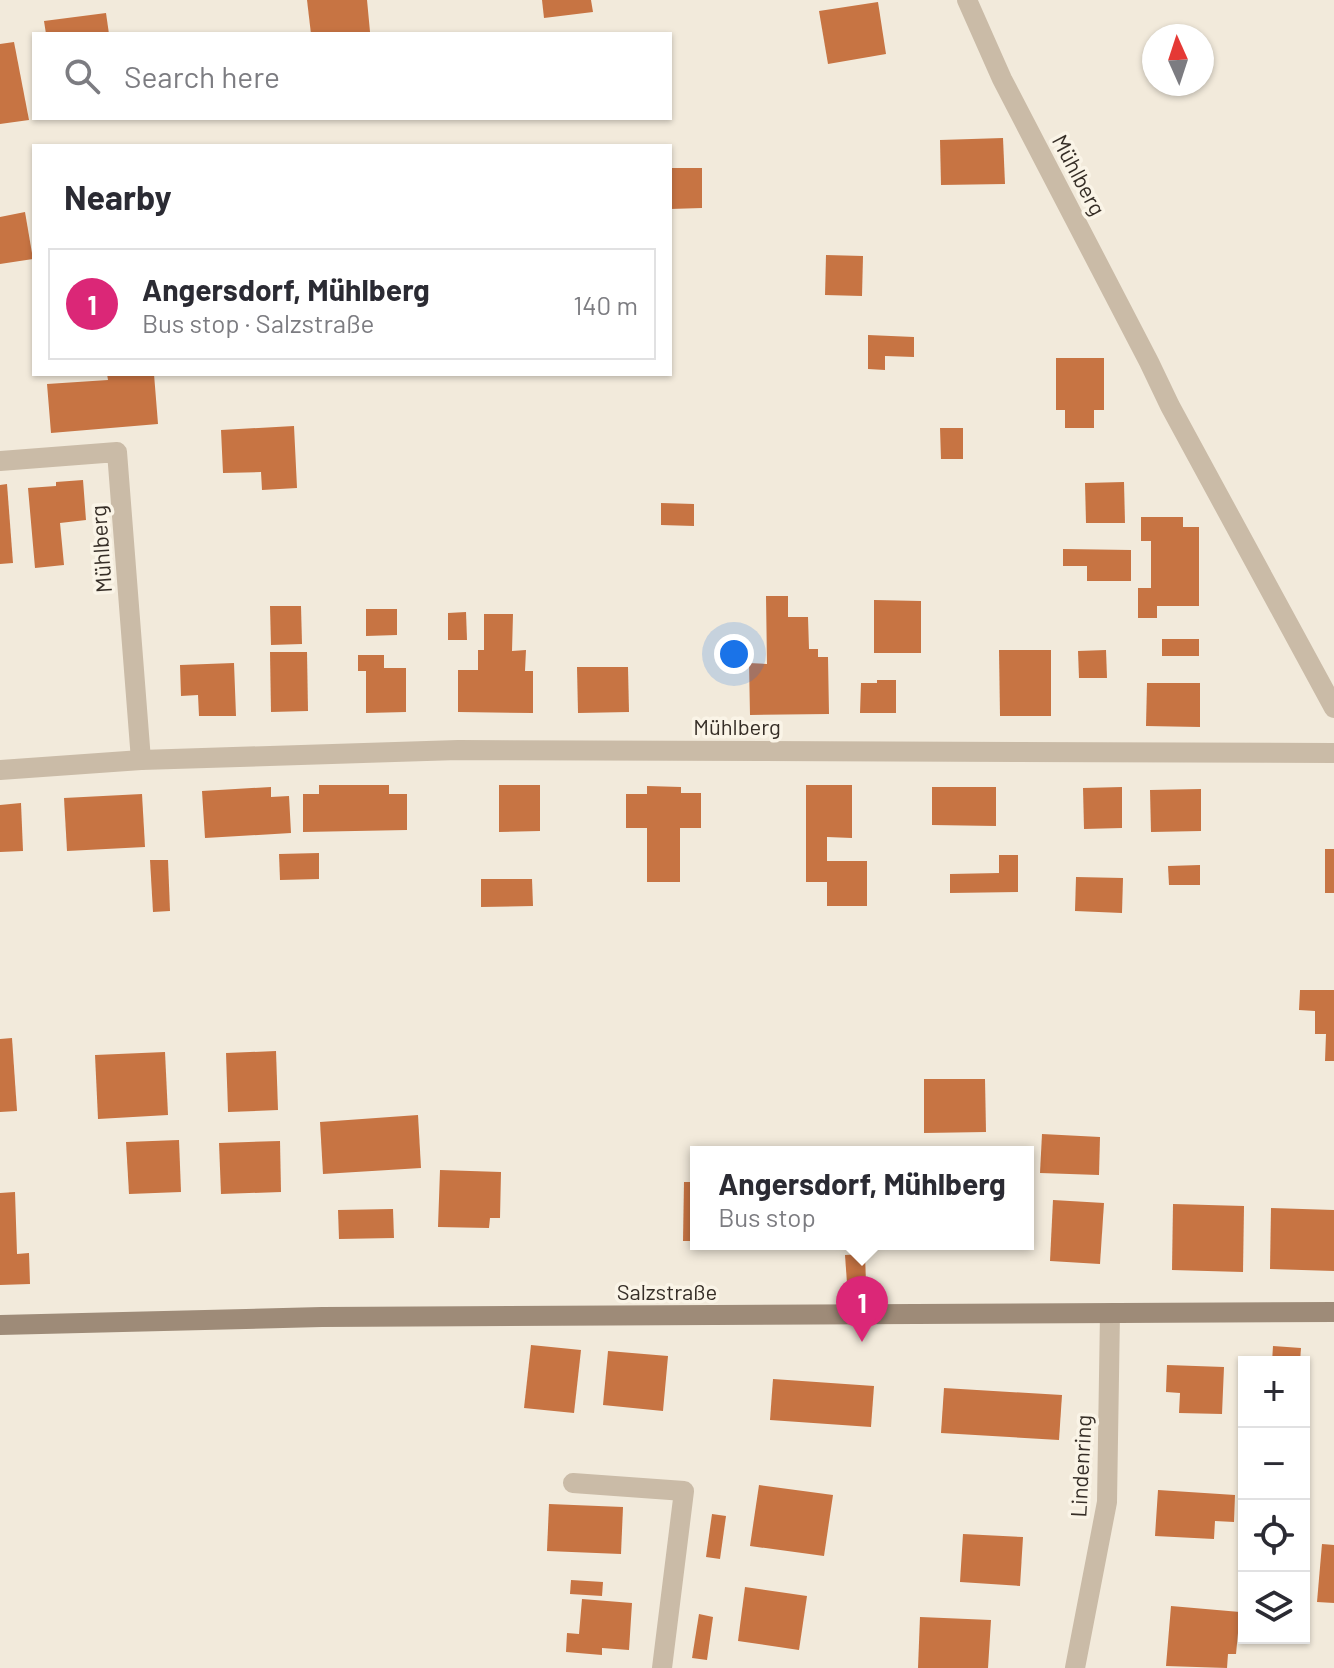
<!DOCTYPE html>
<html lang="en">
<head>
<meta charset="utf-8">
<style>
	:root { --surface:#fff; --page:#f7f7f7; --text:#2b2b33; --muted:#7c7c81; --line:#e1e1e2; --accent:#db2777 }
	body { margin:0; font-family:Barlow,sans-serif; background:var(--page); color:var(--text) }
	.controls { position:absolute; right:24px; bottom:24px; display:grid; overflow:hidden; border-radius:0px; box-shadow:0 2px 6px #0004 }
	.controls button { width:72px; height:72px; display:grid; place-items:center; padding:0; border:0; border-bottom:2px solid var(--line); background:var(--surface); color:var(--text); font:40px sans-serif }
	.compass { position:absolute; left:1142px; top:24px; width:72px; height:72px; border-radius:50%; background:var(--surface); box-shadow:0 2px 6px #0004; rotate:357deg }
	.you { position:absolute; left:734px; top:654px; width:28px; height:28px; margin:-20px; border:6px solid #fff; border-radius:50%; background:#1a73e8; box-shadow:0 0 0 12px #1a73e833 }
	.badge { display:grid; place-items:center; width:52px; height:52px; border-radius:50%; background:var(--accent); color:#fff; font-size:26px; font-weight:700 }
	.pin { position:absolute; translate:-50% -66px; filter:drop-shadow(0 2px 4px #0008) }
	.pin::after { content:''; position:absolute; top:42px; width:28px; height:24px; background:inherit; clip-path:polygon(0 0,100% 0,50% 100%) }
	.popup { position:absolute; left:690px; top:1146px; width:344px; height:104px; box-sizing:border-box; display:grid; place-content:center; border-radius:0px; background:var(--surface); filter:drop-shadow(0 2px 6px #0005); font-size:26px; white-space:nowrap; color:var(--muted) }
	.popup b { font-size:30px; color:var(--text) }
	.popup::after { content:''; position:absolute; left:50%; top:100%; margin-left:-16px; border:16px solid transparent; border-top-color:var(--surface) }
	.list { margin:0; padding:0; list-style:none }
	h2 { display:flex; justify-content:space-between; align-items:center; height:104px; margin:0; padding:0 32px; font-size:34px }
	h2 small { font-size:26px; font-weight:400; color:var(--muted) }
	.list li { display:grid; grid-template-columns:52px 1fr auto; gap:24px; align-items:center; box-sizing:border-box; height:112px; margin:0 16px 16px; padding:0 16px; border:2px solid var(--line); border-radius:0px }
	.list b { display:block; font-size:30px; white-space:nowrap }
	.list p { margin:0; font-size:26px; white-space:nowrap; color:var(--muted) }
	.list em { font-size:26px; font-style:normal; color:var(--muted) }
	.icon { flex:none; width:44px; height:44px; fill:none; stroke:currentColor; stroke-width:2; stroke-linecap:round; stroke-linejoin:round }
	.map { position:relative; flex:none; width:1334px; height:1668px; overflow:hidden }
	.search { position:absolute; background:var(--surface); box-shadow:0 2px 6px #0004; left:32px; top:32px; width:640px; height:88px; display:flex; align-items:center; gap:20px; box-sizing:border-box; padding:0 28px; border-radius:0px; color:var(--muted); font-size:30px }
	.panel { position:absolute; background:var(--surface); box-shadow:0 2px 6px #0004; left:32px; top:144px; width:640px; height:232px; border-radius:0px }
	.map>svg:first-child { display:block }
</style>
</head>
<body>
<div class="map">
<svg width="1334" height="1668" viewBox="0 0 1334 1668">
	<rect width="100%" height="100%" fill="#f2eadb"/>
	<g fill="#c77443">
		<path d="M 307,0 L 367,0 L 370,32 L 311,34 Z"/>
		<path d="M 542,0 L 591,0 L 593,12 L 544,18 Z"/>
		<path d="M 878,2 L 886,54 L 828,64 L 819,11 Z"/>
		<path d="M 106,13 L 109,34 L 46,34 L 44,21 Z"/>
		<path d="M 14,42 L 29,120 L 0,124 L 0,44 Z"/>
		<path d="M 1003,138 L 1005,184 L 941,185 L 940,140 Z"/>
		<path d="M 670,168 L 702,168 L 702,208 L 670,209 Z"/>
		<path d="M 25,212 L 33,259 L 0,264 L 0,217 Z"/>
		<path d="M 826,255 L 863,256 L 862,296 L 825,295 Z"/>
		<path d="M 868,335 L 914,337 L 914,357 L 885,356 L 885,370 L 868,369 Z"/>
		<path d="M 1056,358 L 1104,358 L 1104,410 L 1094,410 L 1094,428 L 1065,428 L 1065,410 L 1056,410 Z"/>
		<path d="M 107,374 L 154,374 L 158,424 L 51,433 L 47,384 L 108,380 Z"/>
		<path d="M 294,426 L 297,488 L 262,490 L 261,472 L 223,473 L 221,430 Z"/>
		<path d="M 940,428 L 963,428 L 963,459 L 941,459 Z"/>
		<path d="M 83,480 L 86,520 L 60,523 L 64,565 L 35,568 L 28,488 L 56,486 L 56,482 Z"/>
		<path d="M 1124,482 L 1125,523 L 1086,523 L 1085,483 Z"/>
		<path d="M 7,484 L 13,563 L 0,564 L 0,485 Z"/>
		<path d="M 661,503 L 694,504 L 694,526 L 661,525 Z"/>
		<path d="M 1141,517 L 1183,517 L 1183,527 L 1199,527 L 1199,606 L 1157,606 L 1157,618 L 1138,618 L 1138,588 L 1151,588 L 1151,541 L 1141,541 Z"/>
		<path d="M 1063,549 L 1131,550 L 1131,581 L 1087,581 L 1087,566 L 1063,566 Z"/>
		<path d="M 766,596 L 788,596 L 788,617 L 808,617 L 809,649 L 818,649 L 818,657 L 828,657 L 829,714 L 750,715 L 749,663 L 767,664 Z"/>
		<path d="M 874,600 L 921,601 L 921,653 L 874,653 Z"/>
		<path d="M 270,606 L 301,606 L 302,644 L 271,645 Z"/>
		<path d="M 366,609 L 397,609 L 397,635 L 366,636 Z"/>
		<path d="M 466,612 L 467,640 L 448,640 L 448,613 Z"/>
		<path d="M 484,614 L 513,614 L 512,651 L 526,650 L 525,671 L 533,671 L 533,713 L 458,712 L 458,670 L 478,670 L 478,650 L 484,650 Z"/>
		<rect x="1162" y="639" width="37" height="17"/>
		<path d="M 999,650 L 1051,650 L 1051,716 L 1000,716 Z"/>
		<path d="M 1106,650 L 1107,678 L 1079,678 L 1078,651 Z"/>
		<path d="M 270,652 L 307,652 L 308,711 L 271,712 Z"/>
		<path d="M 358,655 L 384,655 L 384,668 L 406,668 L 406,712 L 366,713 L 366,671 L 358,671 Z"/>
		<path d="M 234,663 L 236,716 L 199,716 L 198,695 L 181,696 L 180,665 Z"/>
		<path d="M 577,667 L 628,667 L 629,712 L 578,713 Z"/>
		<path d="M 877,680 L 896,680 L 896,713 L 860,713 L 861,683 L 877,683 Z"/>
		<path d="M 1147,683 L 1200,683 L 1200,727 L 1146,726 Z"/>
		<path d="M 319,785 L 389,785 L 389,794 L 407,794 L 407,830 L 303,832 L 303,794 L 319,794 Z"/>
		<path d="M 499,785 L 540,785 L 540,831 L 499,832 Z"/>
		<path d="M 806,785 L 852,785 L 852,838 L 827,837 L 827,861 L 867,861 L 867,906 L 827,906 L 827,882 L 806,882 Z"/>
		<path d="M 647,786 L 681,787 L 681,793 L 701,793 L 701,828 L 680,828 L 680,882 L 647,882 L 647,828 L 626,828 L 626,794 L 647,794 Z"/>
		<path d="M 271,787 L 271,797 L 289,796 L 291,833 L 205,838 L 202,791 Z"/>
		<path d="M 932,787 L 996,787 L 996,826 L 932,825 Z"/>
		<path d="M 1122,787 L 1122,828 L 1084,829 L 1083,788 Z"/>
		<path d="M 1201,789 L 1201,831 L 1151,832 L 1150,790 Z"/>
		<path d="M 142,794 L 145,847 L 67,851 L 64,798 Z"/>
		<path d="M 21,803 L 23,851 L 0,852 L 0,805 Z"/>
		<rect x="1325" y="849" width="9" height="44"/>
		<path d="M 319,853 L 319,879 L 280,880 L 279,854 Z"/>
		<path d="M 999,855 L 1018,855 L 1018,892 L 950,893 L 950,874 L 999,873 Z"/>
		<path d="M 150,860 L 168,860 L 170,911 L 153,912 Z"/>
		<path d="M 1200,865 L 1200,885 L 1169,885 L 1168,866 Z"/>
		<path d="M 1076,877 L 1123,878 L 1122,913 L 1075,911 Z"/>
		<path d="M 481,879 L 532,879 L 533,906 L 481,907 Z"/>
		<path d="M 1300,990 L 1334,990 L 1334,1061 L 1325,1061 L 1326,1034 L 1315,1034 L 1315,1011 L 1299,1010 Z"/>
		<path d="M 12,1038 L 17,1111 L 0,1112 L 0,1039 Z"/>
		<path d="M 276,1051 L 278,1110 L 228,1112 L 226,1053 Z"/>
		<path d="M 165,1052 L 168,1115 L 98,1119 L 95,1055 Z"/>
		<path d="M 924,1079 L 985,1079 L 986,1132 L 924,1133 Z"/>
		<path d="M 418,1115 L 421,1168 L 323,1174 L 320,1122 Z"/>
		<path d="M 1042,1134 L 1100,1137 L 1099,1175 L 1040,1173 Z"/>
		<path d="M 179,1140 L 181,1192 L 129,1194 L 126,1142 Z"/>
		<path d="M 280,1141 L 281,1192 L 221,1194 L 219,1143 Z"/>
		<path d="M 440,1170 L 501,1172 L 500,1218 L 490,1218 L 489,1228 L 438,1227 Z"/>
		<path d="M 684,1182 L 696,1182 L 696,1241 L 683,1241 Z"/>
		<path d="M 15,1192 L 17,1254 L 29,1253 L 30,1284 L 0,1285 L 0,1193 Z"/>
		<path d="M 1053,1200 L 1104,1203 L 1100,1264 L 1050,1261 Z"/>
		<path d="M 1173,1204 L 1244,1206 L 1243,1272 L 1172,1270 Z"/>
		<path d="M 1271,1208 L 1334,1210 L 1334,1271 L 1270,1269 Z"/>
		<path d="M 393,1209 L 394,1238 L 339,1239 L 338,1210 Z"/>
		<path d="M 962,1244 L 991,1244 L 991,1250 L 962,1249 Z"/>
		<path d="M 865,1254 L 866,1283 L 847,1283 L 845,1255 Z"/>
		<path d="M 531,1345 L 581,1350 L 574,1413 L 524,1408 Z"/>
		<path d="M 1273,1346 L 1301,1348 L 1300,1362 L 1272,1362 Z"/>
		<path d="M 608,1351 L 668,1356 L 663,1411 L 603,1405 Z"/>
		<path d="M 1167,1365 L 1224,1367 L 1222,1414 L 1179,1413 L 1180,1393 L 1166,1392 Z"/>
		<path d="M 773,1379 L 874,1386 L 871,1427 L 770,1420 Z"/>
		<path d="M 944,1388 L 1062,1395 L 1059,1440 L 941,1433 Z"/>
		<path d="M 759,1485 L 833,1495 L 824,1556 L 750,1546 Z"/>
		<path d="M 1158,1490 L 1235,1495 L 1234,1522 L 1215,1521 L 1214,1539 L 1155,1536 Z"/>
		<path d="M 549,1504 L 623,1507 L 621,1554 L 547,1551 Z"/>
		<path d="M 712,1514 L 726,1516 L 720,1559 L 706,1557 Z"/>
		<path d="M 963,1534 L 1023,1537 L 1020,1586 L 960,1582 Z"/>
		<path d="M 1322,1544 L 1334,1545 L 1334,1603 L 1317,1602 Z"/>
		<path d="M 571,1580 L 603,1582 L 602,1596 L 570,1594 Z"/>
		<path d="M 745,1587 L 807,1596 L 799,1650 L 738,1641 Z"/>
		<path d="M 582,1599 L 632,1603 L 629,1650 L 602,1648 L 602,1655 L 566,1652 L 567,1633 L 579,1634 Z"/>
		<path d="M 1171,1606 L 1240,1612 L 1236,1654 L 1228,1654 L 1227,1668 L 1166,1666 Z"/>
		<path d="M 699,1614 L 713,1617 L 707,1660 L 692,1658 Z"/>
		<path d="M 920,1617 L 991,1620 L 988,1668 L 918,1668 Z"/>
	</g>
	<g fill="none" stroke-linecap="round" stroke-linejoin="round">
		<g stroke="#cabba7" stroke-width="20">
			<path d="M 967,0 L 1002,79 L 1149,362 L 1170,406 L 1334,708"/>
			<path d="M 0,461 L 117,452 L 141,760"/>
			<path d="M 0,770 L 141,760 L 458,750 L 1334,753"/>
			<path d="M 573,1483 L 684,1491 L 662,1668"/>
			<path d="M 1075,1668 L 1107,1502 L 1110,1313"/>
		</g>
		<path stroke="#9e8b78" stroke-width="20" d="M 0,1325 L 322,1317 L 1334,1312"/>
	</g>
	<g text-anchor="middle" stroke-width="7" stroke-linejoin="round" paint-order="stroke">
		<g font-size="22" fill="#362e27" stroke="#faf4e7">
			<text transform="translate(1079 175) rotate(62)" y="8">Mühlberg</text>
			<text transform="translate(101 549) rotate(-94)" y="8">Mühlberg</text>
			<text x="737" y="735">Mühlberg</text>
			<text x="667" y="1300">Salzstraße</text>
			<text transform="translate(1081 1466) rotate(-87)" y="8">Lindenring</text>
		</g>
	</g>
</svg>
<div class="controls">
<button>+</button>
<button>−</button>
<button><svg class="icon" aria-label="locate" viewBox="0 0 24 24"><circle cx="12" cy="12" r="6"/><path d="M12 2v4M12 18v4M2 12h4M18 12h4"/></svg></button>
<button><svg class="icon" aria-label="layers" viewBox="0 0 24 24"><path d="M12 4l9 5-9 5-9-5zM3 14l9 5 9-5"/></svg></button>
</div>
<svg class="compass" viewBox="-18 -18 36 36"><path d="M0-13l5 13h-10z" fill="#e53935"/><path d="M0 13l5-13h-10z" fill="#7c7c81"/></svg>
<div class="you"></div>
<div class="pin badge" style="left:862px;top:1342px">1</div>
<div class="popup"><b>Angersdorf, Mühlberg</b>Bus stop</div>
<div class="search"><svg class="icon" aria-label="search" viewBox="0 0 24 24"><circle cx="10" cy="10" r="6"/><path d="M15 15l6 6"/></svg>Search here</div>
<section class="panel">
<h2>Nearby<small></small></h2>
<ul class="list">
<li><span class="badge">1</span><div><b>Angersdorf, Mühlberg</b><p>Bus stop · Salzstraße</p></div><em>140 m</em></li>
</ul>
</section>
</div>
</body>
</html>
